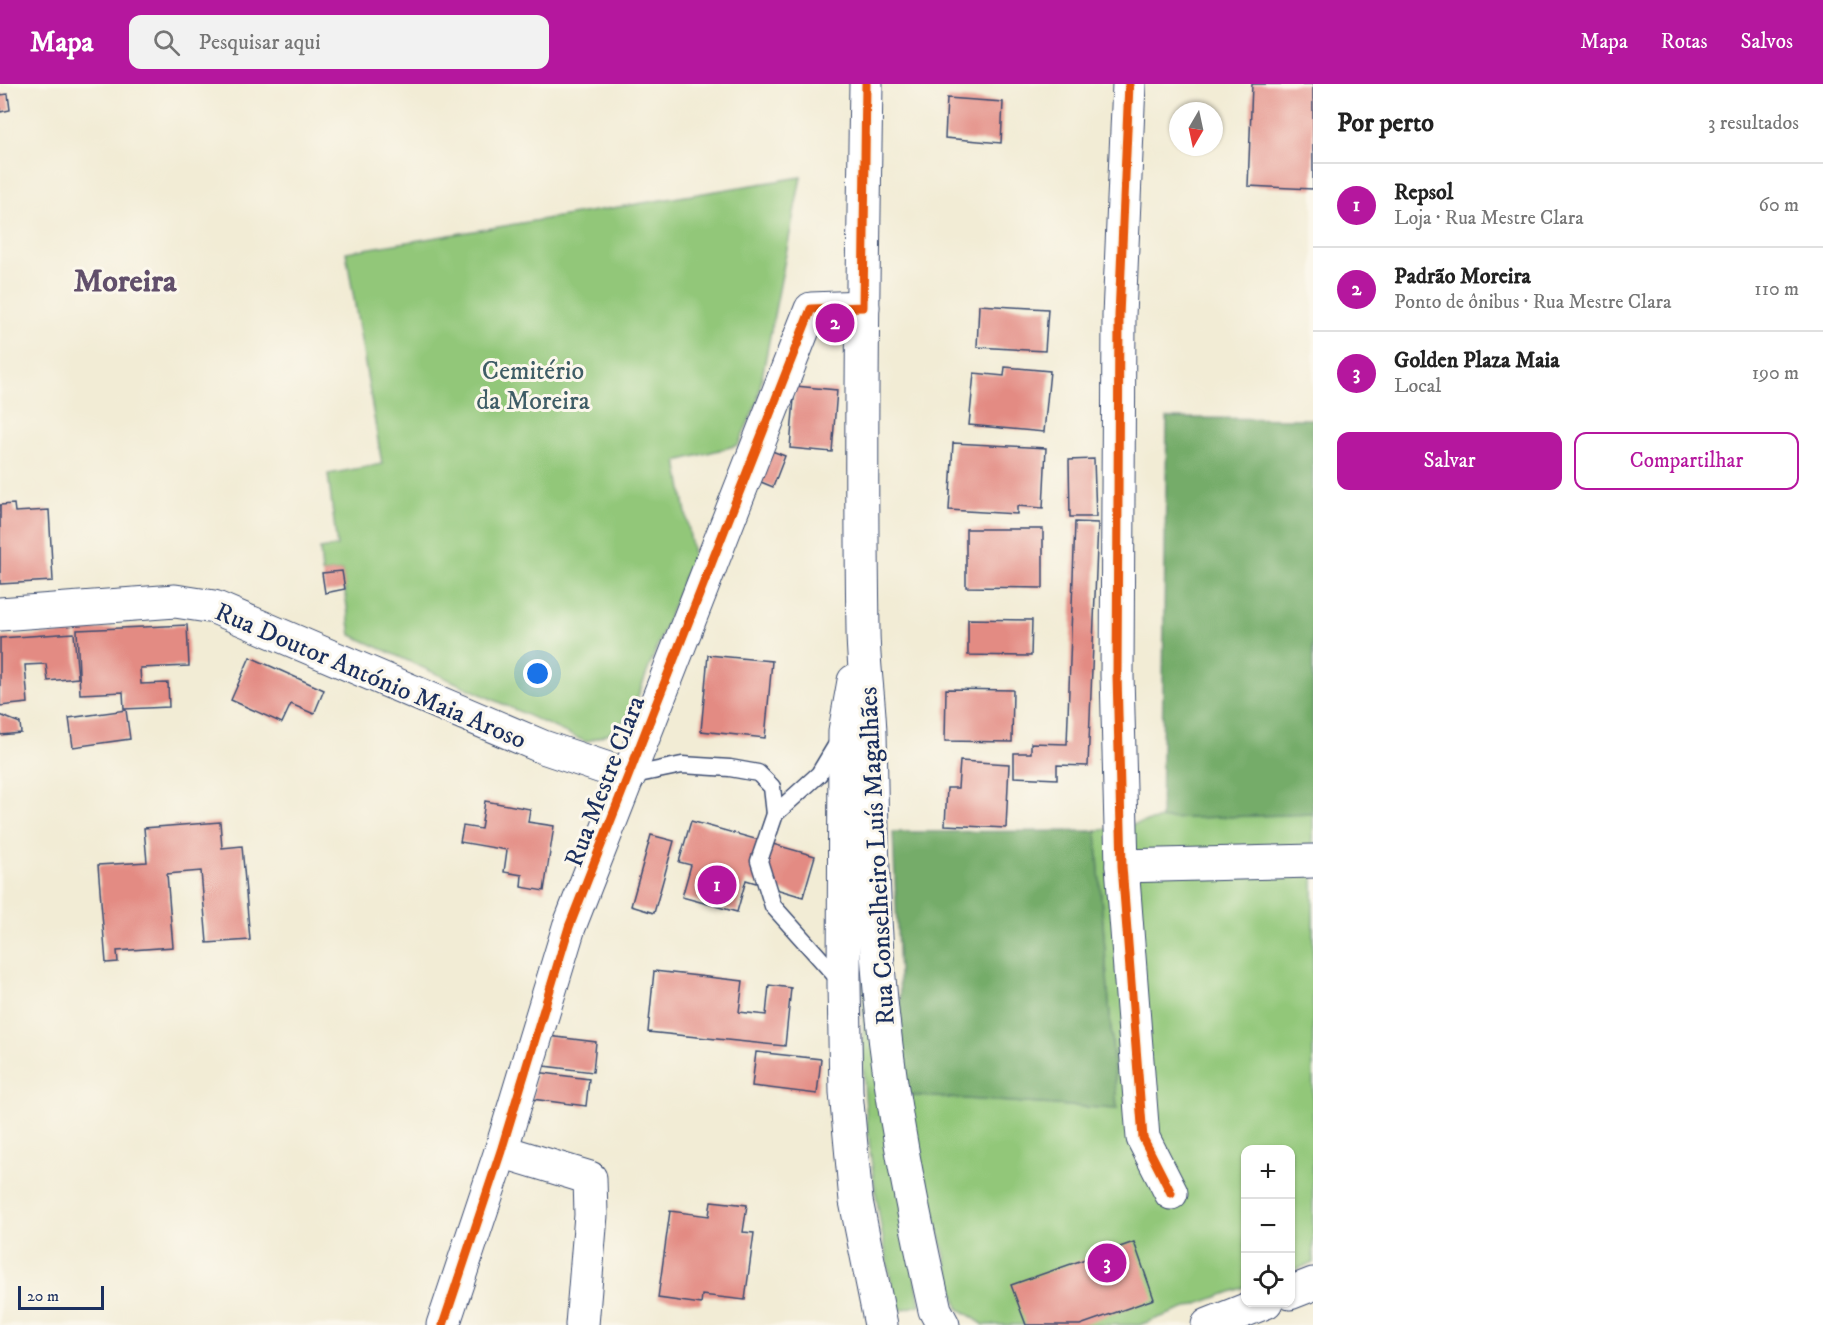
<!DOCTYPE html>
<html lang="pt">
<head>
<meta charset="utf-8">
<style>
	:root { --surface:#fff; --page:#f2f2f2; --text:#222; --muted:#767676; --line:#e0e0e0; --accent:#b5179e }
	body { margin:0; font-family:"IM FELL DW Pica",serif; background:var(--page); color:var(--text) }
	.controls { position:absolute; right:18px; bottom:18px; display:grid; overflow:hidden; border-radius:12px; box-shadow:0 2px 4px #0004 }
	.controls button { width:54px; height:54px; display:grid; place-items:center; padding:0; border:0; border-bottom:2px solid var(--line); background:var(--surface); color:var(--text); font:30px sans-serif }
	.compass { position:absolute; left:1169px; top:18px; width:54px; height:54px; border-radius:50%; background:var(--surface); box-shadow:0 2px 4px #0004; rotate:189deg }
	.scale { position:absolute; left:18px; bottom:15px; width:86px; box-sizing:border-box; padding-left:6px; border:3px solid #1b2f5e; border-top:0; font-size:16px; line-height:21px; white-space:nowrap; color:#1b2f5e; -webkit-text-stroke:4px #fbf7ec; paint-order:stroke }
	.you { position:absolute; left:538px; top:590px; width:21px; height:21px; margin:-15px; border:4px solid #fff; border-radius:50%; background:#1a73e8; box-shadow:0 0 0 9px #1a73e833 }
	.badge { display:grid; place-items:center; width:39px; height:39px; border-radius:50%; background:var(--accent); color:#fff; font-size:20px; font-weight:700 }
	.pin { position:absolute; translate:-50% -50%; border:3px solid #fff; box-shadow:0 2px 6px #0006 }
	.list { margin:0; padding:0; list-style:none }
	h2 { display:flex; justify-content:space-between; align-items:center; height:78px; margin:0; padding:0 24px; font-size:26px }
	h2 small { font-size:20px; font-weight:400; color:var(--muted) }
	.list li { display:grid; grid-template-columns:39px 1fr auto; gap:18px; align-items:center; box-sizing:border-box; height:84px; padding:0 24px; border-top:2px solid var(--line) }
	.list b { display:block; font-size:22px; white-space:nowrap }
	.list p { margin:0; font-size:20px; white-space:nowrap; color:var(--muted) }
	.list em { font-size:20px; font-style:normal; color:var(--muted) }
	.actions { display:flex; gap:12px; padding:18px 24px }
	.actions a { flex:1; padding:14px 0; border:2px solid var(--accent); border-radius:12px; text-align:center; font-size:21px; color:var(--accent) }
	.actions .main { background:var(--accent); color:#fff }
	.icon { flex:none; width:33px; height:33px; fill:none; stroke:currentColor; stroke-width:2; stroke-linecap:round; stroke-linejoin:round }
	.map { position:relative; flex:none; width:1313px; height:1241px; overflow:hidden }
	header { display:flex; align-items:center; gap:36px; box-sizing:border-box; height:84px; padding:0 30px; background:var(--accent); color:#fff }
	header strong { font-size:28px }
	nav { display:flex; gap:33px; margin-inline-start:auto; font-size:21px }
	.search { width:420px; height:54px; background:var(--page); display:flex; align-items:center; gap:15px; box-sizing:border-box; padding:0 21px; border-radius:12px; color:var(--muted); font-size:22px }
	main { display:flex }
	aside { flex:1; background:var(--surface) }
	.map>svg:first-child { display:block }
</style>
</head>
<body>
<header>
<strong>Mapa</strong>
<div class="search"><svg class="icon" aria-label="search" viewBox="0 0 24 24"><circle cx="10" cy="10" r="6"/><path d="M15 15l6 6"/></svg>Pesquisar aqui</div>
<nav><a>Mapa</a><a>Rotas</a><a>Salvos</a></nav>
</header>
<main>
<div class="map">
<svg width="1313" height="1241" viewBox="0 0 1313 1241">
	<rect width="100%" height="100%" fill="#fbf7ec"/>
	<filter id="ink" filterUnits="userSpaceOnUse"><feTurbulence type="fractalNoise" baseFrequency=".0167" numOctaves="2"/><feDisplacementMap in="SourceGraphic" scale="12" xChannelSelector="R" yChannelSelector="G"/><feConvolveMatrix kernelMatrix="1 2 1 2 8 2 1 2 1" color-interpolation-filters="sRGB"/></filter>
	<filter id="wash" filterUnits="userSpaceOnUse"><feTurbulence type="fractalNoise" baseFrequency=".008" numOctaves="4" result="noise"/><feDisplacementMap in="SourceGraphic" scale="24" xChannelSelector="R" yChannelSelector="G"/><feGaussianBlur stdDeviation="1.35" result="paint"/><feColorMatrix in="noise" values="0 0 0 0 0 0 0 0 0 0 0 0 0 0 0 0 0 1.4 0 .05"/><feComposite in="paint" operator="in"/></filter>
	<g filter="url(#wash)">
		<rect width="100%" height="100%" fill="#f2ecd5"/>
		<g fill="#92c779" stroke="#567b6c" stroke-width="1.5">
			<path d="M 801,93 L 757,319 L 738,361 L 677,377 L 693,470 L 631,630 L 609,649 L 586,658 L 351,551 L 342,487 L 322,489 L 320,465 L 337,462 L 328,390 L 382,380 L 346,168 Z"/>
			<path d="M 1313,730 L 1313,1179 L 1291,1187 L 1290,1066 L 1246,1066 L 1245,1203 L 1139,1241 L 984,1241 L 958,1224 L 904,1011 L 1117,1025 L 1096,747 L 1161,735 Z"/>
			<path d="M 864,862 L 920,1221 L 897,1227 C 880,1144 866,1062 863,977 C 862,939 864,900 864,862 Z"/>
		</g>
		<g fill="#75ac69" stroke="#486e64" stroke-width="1.5">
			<path d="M 1167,334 L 1313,335 L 1313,730 L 1161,735 Z"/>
			<path d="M 1096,747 L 1117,1025 L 904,1011 L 893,748 Z"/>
		</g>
		<g id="blocks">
			<g fill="#e38b83">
				<path d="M 1252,0 L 1313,0 L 1313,105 L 1248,102 Z"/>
				<path d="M 8,10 L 10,26 L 0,28 L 0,11 Z"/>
				<path d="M 947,14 L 1003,18 L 1001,59 L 945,54 Z"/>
				<path d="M 979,221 L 1048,225 L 1045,267 L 977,263 Z"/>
				<path d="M 1005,283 L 1050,287 L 1044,348 L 969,341 L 974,289 L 1004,292 Z"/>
				<path d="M 795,302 L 837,306 L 832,368 L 790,364 Z"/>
				<path d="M 953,359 L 1046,364 L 1043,424 L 1017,422 L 1017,430 L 949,426 Z"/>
				<path d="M 772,367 L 785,372 L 773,403 L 761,398 Z"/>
				<path d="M 1094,375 L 1096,433 L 1070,433 L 1069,376 Z"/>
				<path d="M 14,420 L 15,428 L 49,426 L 53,497 L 0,500 L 0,421 Z"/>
				<path d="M 1075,438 L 1098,439 L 1088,682 L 1057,681 L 1057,695 L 1014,693 L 1014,669 L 1031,669 L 1031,659 L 1067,660 Z"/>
				<path d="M 966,445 L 1043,445 L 1043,504 L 966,503 Z"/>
				<path d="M 342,487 L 345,505 L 325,509 L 322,489 Z"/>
				<path d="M 968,535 L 1032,536 L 1031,572 L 968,571 Z"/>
				<path d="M 187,541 L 189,582 L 140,584 L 141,600 L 168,599 L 169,623 L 124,625 L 123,608 L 80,610 L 77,546 Z"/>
				<path d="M 74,549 L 78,594 L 48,597 L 46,580 L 25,581 L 28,619 L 0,622 L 0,554 Z"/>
				<path d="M 708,571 L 772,577 L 765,654 L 701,647 Z"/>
				<path d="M 250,573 L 324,606 L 314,630 L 291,620 L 282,639 L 231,616 Z"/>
				<path d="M 946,605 L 1013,606 L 1012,658 L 945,657 Z"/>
				<path d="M 126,626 L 130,655 L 73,663 L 69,634 Z"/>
				<path d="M 0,631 L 20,639 L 21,649 L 0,651 Z"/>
				<path d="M 960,677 L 1009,680 L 1006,744 L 945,741 L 947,704 L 958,704 Z"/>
				<path d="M 485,717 L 530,725 L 528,738 L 554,742 L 544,807 L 521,803 L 522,791 L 504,788 L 507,766 L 460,758 L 463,742 L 481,745 Z"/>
				<path d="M 691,737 L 815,772 L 803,813 L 746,796 L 737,828 L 682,813 L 691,781 L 679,778 Z"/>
				<path d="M 220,738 L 222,764 L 242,762 L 250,856 L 207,859 L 201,787 L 167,790 L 173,863 L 117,867 L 118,878 L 106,879 L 98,781 L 147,778 L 144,744 Z"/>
				<path d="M 651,751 L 674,757 L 654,829 L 631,822 Z"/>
				<path d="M 654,887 L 743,897 L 739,928 L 766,931 L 769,901 L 791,904 L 785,962 L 648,948 Z"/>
				<path d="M 548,952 L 596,958 L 593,988 L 544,982 Z"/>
				<path d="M 756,968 L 821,975 L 817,1010 L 752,1002 Z"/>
				<path d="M 536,988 L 589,995 L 586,1022 L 532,1015 Z"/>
				<path d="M 711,1117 L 747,1121 L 743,1148 L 754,1149 L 745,1216 L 702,1211 L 701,1220 L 658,1214 L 670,1127 L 709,1132 Z"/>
				<path d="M 1134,1158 L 1154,1215 L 1080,1241 L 1026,1241 L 1011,1201 Z"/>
			</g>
		</g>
	</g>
	<g filter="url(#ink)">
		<use href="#blocks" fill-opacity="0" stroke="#3b4b70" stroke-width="1.5"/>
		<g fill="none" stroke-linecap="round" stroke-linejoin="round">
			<g stroke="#3b4b70" stroke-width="19">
				<g id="lane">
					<path d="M 840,655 L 819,690 L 775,730 L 759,777 L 773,822 L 843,900"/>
					<path d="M 629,692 L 682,681 L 730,684 L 758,689 L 772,703 L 775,730"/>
				</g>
			</g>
			<g stroke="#3b4b70" stroke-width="35">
				<g id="street">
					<path d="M 1129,0 L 1119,232 L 1117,591 L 1122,782 L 1143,1054 L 1171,1109"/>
					<path d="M 0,530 L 175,517 L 214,523 L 543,663 L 629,692"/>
					<path d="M 1122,782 L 1313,777"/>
					<path d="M 501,1067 L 590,1094 L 591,1131 L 582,1241"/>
					<path d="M 1290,1209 L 1313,1200"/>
					<path d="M 443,1241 L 501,1067 L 569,843 L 811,225 L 863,223"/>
					<path d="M 1208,1241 L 1266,1218"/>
				</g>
			</g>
			<g stroke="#3b4b70" stroke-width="35">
				<g id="primary">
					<path d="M 866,0 C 863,181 860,363 863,545 C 863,580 869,615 870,650 C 872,739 872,827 881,916 C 891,1021 912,1124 935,1226 L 943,1241"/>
					<path d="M 854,597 L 845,647 L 844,901 L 846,1008 L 856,1117 L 881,1241"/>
				</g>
			</g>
			<use href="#lane" stroke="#fff" stroke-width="16"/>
			<use href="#street" stroke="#fff" stroke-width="33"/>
			<use href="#primary" stroke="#fff" stroke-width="33"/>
			<g stroke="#fbf7ec" stroke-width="13">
				<g id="cycleway">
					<path d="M 1129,0 L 1119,232 L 1117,591 L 1122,782 L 1143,1054 L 1171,1109"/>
					<path d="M 443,1241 L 501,1067 L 569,843 L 811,225 L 863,223 L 866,0"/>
				</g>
			</g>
			<use href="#cycleway" stroke="#e8590c" stroke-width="9"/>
		</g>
	</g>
	<g text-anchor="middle" stroke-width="6" stroke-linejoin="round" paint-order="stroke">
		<g font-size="26" fill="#3f5d66" stroke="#fbf7ec">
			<text x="533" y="295">Cemitério<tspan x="533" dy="30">da Moreira</tspan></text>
		</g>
		<g font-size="26" fill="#1b2f5e" stroke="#fbf7ec">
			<text transform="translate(371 591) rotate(23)" y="9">Rua Doutor António Maia Aroso</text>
			<text transform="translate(604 697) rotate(-69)" y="9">Rua Mestre Clara</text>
			<text transform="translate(876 772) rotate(-93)" y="9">Rua Conselheiro Luís Magalhães</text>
		</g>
		<g font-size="32" font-weight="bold" fill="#614f6b" stroke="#fbf7ec">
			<text x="125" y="207">Moreira</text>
		</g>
	</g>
</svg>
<div class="controls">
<button>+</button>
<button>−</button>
<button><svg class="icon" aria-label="locate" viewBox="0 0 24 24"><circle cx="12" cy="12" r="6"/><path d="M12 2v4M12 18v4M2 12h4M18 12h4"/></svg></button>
</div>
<svg class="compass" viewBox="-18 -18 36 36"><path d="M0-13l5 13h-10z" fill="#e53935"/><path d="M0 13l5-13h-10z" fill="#767676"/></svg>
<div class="scale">20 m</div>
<div class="you"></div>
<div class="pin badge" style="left:717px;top:801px">1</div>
<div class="pin badge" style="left:835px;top:239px">2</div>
<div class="pin badge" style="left:1107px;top:1179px">3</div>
</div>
<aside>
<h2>Por perto<small>3 resultados</small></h2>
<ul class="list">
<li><span class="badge">1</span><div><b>Repsol</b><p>Loja · Rua Mestre Clara</p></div><em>60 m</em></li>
<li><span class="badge">2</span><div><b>Padrão Moreira</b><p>Ponto de ônibus · Rua Mestre Clara</p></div><em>110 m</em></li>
<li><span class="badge">3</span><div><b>Golden Plaza Maia</b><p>Local</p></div><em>190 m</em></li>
</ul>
<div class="actions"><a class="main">Salvar</a><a>Compartilhar</a></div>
</aside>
</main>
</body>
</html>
